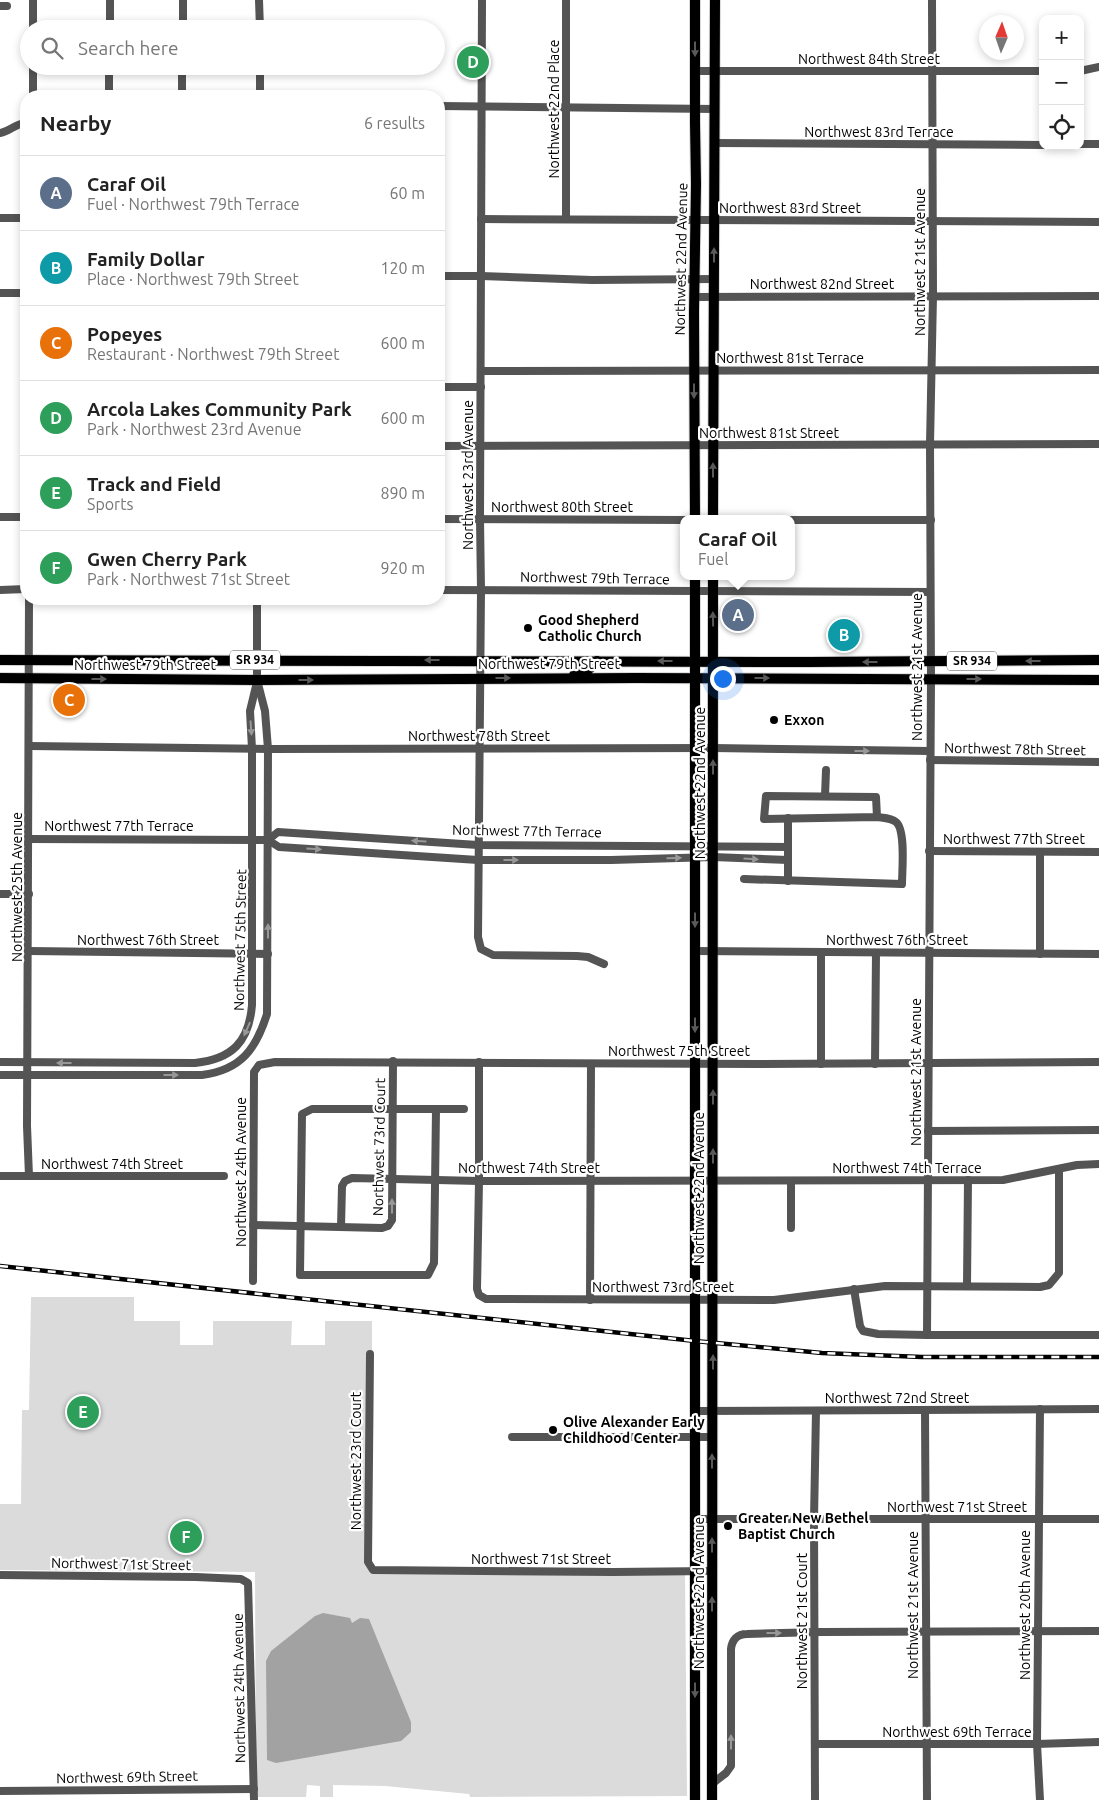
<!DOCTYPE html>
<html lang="en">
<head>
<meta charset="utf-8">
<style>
	:root { --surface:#fff; --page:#f6f6f6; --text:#222; --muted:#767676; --line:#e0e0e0; --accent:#000 }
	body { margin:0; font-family:Ubuntu,sans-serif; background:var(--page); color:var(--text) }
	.controls { position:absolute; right:15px; top:15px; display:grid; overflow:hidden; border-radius:10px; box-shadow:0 2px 8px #0003 }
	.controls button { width:45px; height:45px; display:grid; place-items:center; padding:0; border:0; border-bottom:1px solid var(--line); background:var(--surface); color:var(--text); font:25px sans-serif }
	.compass { position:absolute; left:979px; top:15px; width:45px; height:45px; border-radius:50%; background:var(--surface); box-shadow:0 2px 8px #0003; rotate:2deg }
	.you { position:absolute; left:722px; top:678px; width:18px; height:18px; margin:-12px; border:4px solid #fff; border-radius:50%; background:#1a73e8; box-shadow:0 0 0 8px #1a73e833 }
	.badge { display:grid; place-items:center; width:32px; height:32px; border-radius:50%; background:var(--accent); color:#fff; font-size:16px; font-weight:700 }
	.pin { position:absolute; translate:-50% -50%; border:2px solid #fff; box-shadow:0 1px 5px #0006 }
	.popup { position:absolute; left:680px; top:515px; width:115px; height:65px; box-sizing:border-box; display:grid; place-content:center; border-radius:10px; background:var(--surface); filter:drop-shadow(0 1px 4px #0005); font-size:16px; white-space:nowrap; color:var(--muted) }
	.popup b { font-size:19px; color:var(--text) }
	.popup::after { content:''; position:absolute; left:50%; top:100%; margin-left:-10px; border:10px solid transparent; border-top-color:var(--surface) }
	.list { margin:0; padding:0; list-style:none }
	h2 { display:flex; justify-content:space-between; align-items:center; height:65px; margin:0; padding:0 20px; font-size:21px }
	h2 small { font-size:16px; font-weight:400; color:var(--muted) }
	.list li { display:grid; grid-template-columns:32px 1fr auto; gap:15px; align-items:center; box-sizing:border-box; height:75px; padding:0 20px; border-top:1px solid var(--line) }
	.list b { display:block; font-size:19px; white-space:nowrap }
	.list p { margin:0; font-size:16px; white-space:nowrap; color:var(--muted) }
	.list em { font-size:16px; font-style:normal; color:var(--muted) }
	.icon { flex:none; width:28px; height:28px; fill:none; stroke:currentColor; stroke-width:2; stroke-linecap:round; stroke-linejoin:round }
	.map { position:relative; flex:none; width:1099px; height:1800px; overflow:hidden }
	.search { position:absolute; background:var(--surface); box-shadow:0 2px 8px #0003; left:20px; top:20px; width:425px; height:55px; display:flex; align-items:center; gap:12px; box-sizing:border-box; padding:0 18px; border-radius:28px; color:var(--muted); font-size:19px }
	.panel { position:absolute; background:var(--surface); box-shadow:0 2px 8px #0003; left:20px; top:90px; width:425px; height:515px; border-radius:20px }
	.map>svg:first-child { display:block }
</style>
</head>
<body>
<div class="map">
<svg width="1099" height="1800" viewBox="0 0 1099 1800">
	<rect width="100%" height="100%" fill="#fff"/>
	<path fill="#dbdbdb" d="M 31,1297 L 134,1297 L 134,1321 L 180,1321 L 180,1345 L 213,1345 L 213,1321 L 292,1321 L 291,1345 L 325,1345 L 325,1321 L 372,1321 L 372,1572 L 685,1571 L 687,1796 L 470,1797 L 469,1794 L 385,1786 L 333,1785 L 333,1797 L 320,1797 L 320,1786 L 307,1785 L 306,1797 L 256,1797 L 255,1572 L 0,1570 L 0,1504 L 21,1504 L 22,1410 L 29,1410 Z"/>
	<path fill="#a2a2a2" d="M 323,1613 L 350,1618 L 352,1623 L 360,1618 L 369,1619 L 411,1722 L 411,1732 L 401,1741 L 276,1763 L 267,1760 L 266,1661 L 271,1651 L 315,1616 Z"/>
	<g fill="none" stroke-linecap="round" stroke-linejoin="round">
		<g stroke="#dbdbdb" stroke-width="12">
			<g id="major">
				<path d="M 695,519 L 694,312 L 696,184 L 695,123 L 695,0"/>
				<path d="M 713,519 L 715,0"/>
				<path d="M 695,576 L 695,1800"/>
				<path d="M 0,660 L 810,662 L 1099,660"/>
				<path d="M 574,675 L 587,671 L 597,661"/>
				<path d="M 0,678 L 257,680 L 636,678 L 1099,680"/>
				<path d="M 712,1800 L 713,576"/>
			</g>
		</g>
		<g stroke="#545454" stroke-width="8">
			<path d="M 259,0 L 260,29"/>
			<path d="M 482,0 L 480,519 L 481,590 L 478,937 L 481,949 L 493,955 L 577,956 L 588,957 L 604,964"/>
			<path d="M 0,6 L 7,6"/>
			<path d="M 33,29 L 33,0"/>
			<path d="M 110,29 L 110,0"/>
			<path d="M 183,29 L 183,0"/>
			<path d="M 260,66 L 260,96"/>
			<path d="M 695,71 L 1043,71"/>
			<path d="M 1080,71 L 1099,67"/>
			<path d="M 33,96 L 33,66"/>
			<path d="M 109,96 L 109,66"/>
			<path d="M 182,96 L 182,66"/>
			<path d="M 439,106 L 715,109"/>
			<path d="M 0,133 C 11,131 14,124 26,123"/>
			<path d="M 714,143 L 1043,145"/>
			<path d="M 1080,144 L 1099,144"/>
			<path d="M 0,218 L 26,218"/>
			<path d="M 481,219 L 1099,222"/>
			<path d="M 566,219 L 566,0"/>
			<path d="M 439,276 L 481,276 L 592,280 L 714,279"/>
			<path d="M 0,293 L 26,293"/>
			<path d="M 694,297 L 1099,296"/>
			<path d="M 481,371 L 1099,370"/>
			<path d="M 439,387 L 481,387"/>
			<path d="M 439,446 L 1099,444"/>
			<path d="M 0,517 L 26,517"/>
			<path d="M 439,519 L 684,520"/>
			<path d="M 792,520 L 931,520"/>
			<path d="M 0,590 L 26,589"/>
			<path d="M 439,590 L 930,592"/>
			<path d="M 29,746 L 268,749 L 713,748 L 930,751"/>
			<path d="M 930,760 L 1099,762"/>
			<path d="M 825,796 L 826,770"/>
			<path d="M 788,818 L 788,881"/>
			<path d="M 29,839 L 268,840 L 279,847 L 478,860 L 611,860 L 713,857 L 788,860"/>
			<path d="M 268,840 L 278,832 L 478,845 L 788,847"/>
			<path d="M 929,851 L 1099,852"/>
			<path d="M 1040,852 L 1040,954"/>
			<path d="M 744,879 L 902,884 C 902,871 906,830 896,822 C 891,818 883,818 877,817 L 764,819 L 766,796 L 876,797 L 877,817"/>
			<path d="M 0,894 L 29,894"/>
			<path d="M 29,951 L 268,954"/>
			<path d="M 695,951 L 1099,954"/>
			<path d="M 0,1062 L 195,1063 C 232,1059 249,1042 252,1005 L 252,749 L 250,711 L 257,682"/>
			<path d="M 479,1062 L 479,1181 L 477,1289 L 479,1295 L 486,1299 L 774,1300 L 885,1286 L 1040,1287 L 1049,1285 L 1059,1273 L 1059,1169"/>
			<path d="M 821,1064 L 821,952"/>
			<path d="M 875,1064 L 876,953"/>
			<path d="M 0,1075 L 202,1075 C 241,1070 256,1049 267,1014 L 268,749 L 265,711 L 257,680 L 257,599"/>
			<path d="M 436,1109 L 434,1263 L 428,1275 L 300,1275 L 302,1114 L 312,1109 L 464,1109"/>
			<path d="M 928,1131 L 1099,1130"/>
			<path d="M 0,1176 L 224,1176"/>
			<path d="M 29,1176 L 27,1126 L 29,599"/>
			<path d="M 791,1181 L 791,1228"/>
			<path d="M 253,1225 L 382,1228 L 388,1226 L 392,1220 L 393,1061"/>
			<path d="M 341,1227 L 342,1186 L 345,1181 L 352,1178 L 479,1181 L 1003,1180 L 1077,1165 L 1099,1164"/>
			<path d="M 253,1281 L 254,1072 L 259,1065 L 275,1062 L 757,1064 L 1099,1062"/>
			<path d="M 967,1286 L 968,1180"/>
			<path d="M 854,1289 L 860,1326 L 863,1331 L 878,1334 L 927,1335 L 1099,1335"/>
			<path d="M 590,1300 L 591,1064"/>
			<path d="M 927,1335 L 931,679 L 930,444 L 933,296 L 932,0"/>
			<path d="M 370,1354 L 368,1562 L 373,1570 L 613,1572 L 712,1571"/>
			<path d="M 1040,1409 L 1037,1744 L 1040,1800"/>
			<path d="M 925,1410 L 927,1800"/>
			<path d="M 695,1411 L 1099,1409"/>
			<path d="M 512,1437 L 712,1437"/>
			<path d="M 694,1519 L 1099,1519"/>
			<path d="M 0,1575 L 196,1577 L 241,1579 L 248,1583 L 254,1800"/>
			<path d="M 815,1744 L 1037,1744 L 1099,1742"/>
			<path d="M 713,1783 L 726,1773 L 731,1766 L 731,1649 C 732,1640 737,1634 747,1634 L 821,1632 L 1099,1631"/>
			<path d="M 0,1791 L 254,1789"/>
			<path d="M 815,1800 L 814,1519 L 816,1411"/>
		</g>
		<use href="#major" stroke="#000" stroke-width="10"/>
		<g stroke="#000" stroke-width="4.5">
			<path id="rail" d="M 0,1266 L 695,1341 L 822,1353 L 922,1357 L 1099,1357"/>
		</g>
		<use href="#rail" stroke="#fff" stroke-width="2.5" stroke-dasharray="8" stroke-linecap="butt"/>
	</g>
	<defs><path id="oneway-solid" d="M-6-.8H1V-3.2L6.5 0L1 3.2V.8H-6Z" transform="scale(1.25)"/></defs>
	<g fill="#595959">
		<use href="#oneway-solid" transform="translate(695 49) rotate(90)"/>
		<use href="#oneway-solid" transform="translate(714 255) rotate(-90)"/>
		<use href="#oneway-solid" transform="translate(694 391) rotate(90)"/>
		<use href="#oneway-solid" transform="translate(713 470) rotate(-90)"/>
		<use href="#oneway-solid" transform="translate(713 619) rotate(-91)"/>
		<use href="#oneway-solid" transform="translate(432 660) rotate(-180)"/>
		<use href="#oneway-solid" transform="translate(665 661) rotate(180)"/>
		<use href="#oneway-solid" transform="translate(1033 661) rotate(180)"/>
		<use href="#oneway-solid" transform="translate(870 662) rotate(180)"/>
		<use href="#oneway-solid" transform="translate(503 678)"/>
		<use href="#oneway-solid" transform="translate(762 678)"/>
		<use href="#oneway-solid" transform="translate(99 679)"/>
		<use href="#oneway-solid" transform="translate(974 679)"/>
		<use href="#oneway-solid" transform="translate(306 680)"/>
		<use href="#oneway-solid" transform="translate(713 767) rotate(-90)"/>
		<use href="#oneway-solid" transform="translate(695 920) rotate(90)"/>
		<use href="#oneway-solid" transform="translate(695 1025) rotate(90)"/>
		<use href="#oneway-solid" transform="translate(713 1097) rotate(-90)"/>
		<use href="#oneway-solid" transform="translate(713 1156) rotate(-90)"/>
		<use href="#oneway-solid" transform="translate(713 1362) rotate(-90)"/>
		<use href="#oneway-solid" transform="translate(712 1461) rotate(-90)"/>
		<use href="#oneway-solid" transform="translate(712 1545) rotate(-90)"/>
		<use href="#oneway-solid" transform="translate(712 1604) rotate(-90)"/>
		<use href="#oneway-solid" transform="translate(695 1690) rotate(90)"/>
	</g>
	<g fill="#989898">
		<use href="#oneway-solid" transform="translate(251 728) rotate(86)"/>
		<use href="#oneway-solid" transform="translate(862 751)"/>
		<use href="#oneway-solid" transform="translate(419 841) rotate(-176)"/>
		<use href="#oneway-solid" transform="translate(314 849) rotate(4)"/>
		<use href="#oneway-solid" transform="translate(674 858) rotate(-1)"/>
		<use href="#oneway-solid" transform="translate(751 859) rotate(3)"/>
		<use href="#oneway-solid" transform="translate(511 860)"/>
		<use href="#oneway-solid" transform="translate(268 931) rotate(-90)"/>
		<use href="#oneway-solid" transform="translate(247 1029) rotate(114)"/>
		<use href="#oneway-solid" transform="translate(64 1063) rotate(-180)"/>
		<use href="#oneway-solid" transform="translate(171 1075)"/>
		<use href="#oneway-solid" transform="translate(392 1206) rotate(-90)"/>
		<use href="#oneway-solid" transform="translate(774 1633)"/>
		<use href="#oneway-solid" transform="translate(731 1742) rotate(-90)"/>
	</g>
	<g fill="#000" stroke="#fff" stroke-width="2">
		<circle cx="528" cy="628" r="5"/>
		<circle cx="774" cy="720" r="5"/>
		<circle cx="553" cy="1430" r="5"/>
		<circle cx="728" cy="1526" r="5"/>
	</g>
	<g text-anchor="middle" stroke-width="4.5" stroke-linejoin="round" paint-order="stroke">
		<g fill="#fff" stroke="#4c4c4c" stroke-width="1">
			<rect x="230" y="650.5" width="50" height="19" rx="4"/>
			<rect x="947" y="651.5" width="50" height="19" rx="4"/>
		</g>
		<g font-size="12" font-weight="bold" fill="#000">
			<text x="255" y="664">SR 934</text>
			<text x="972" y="665">SR 934</text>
		</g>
		<g font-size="14" fill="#000" stroke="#fff">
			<text x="869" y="64">Northwest 84th Street</text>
			<text transform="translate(554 109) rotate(-90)" y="5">Northwest 22nd Place</text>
			<text x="879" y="137">Northwest 83rd Terrace</text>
			<text x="790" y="213">Northwest 83rd Street</text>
			<text transform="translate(681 259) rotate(-89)" y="5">Northwest 22nd Avenue</text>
			<text transform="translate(920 262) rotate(-90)" y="5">Northwest 21st Avenue</text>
			<text x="822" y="289">Northwest 82nd Street</text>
			<text x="790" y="363">Northwest 81st Terrace</text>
			<text x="769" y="438">Northwest 81st Street</text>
			<text transform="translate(468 475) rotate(-90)" y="5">Northwest 23rd Avenue</text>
			<text x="562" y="512">Northwest 80th Street</text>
			<text transform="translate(595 578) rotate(1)" y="5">Northwest 79th Terrace</text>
			<text x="549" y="669">Northwest 79th Street</text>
			<text x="145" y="670">Northwest 79th Street</text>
			<text transform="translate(917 667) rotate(-90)" y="5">Northwest 21st Avenue</text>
			<text x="479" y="741">Northwest 78th Street</text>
			<text transform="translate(1015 749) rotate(1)" y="5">Northwest 78th Street</text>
			<text transform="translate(700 783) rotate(-90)" y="5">Northwest 22nd Avenue</text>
			<text x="119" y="831">Northwest 77th Terrace</text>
			<text transform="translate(527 831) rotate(1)" y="5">Northwest 77th Terrace</text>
			<text x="1014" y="844">Northwest 77th Street</text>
			<text transform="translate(17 887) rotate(-90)" y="5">Northwest 25th Avenue</text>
			<text x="148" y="945">Northwest 76th Street</text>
			<text transform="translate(240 940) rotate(-89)" y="5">Northwest 75th Street</text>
			<text x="897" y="945">Northwest 76th Street</text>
			<text x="679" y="1056">Northwest 75th Street</text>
			<text transform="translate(916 1072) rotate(-90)" y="5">Northwest 21st Avenue</text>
			<text transform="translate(379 1147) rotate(-89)" y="5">Northwest 73rd Court</text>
			<text x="112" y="1169">Northwest 74th Street</text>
			<text x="529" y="1173">Northwest 74th Street</text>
			<text x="907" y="1173">Northwest 74th Terrace</text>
			<text transform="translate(241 1172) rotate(-90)" y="5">Northwest 24th Avenue</text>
			<text transform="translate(699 1188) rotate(-90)" y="5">Northwest 22nd Avenue</text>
			<text x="663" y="1292">Northwest 73rd Street</text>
			<text x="897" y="1403">Northwest 72nd Street</text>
			<text transform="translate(356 1461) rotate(-90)" y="5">Northwest 23rd Court</text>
			<text x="957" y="1512">Northwest 71st Street</text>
			<text x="541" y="1564">Northwest 71st Street</text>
			<text transform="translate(121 1564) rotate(1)" y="5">Northwest 71st Street</text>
			<text transform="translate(699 1593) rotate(-90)" y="5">Northwest 22nd Avenue</text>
			<text transform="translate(913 1605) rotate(-90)" y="5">Northwest 21st Avenue</text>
			<text transform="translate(1025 1605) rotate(-90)" y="5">Northwest 20th Avenue</text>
			<text transform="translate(802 1621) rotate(-90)" y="5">Northwest 21st Court</text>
			<text transform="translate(239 1688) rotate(-91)" y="5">Northwest 24th Avenue</text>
			<text x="957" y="1737">Northwest 69th Terrace</text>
			<text transform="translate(127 1777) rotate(-1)" y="5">Northwest 69th Street</text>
		</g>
		<g font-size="14" font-weight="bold" fill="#000" stroke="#fff" text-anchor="start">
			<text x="538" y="625">Good Shepherd<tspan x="538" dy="16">Catholic Church</tspan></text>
			<text x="784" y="725">Exxon</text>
			<text x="563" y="1427">Olive Alexander Early<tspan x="563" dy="16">Childhood Center</tspan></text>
			<text x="738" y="1523">Greater New Bethel<tspan x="738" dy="16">Baptist Church</tspan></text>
		</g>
	</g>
</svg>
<div class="controls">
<button>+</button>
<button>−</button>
<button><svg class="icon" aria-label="locate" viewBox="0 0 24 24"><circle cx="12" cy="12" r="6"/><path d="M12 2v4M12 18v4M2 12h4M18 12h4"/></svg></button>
</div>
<svg class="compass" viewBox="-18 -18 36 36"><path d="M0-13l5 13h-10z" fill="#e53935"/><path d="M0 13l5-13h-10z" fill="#767676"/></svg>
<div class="you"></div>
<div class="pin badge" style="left:738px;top:615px;background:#5c6f8a">A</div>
<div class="popup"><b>Caraf Oil</b>Fuel</div>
<div class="pin badge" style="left:844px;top:635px;background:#0f9aa8">B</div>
<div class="pin badge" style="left:69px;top:700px;background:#e8710a">C</div>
<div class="pin badge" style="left:473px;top:62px;background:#2e9e5b">D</div>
<div class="pin badge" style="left:83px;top:1412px;background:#2e9e5b">E</div>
<div class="pin badge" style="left:186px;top:1537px;background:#2e9e5b">F</div>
<div class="search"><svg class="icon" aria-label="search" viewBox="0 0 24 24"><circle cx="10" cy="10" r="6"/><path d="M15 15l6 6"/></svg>Search here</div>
<section class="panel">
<h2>Nearby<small>6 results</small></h2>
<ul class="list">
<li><span class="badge" style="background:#5c6f8a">A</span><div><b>Caraf Oil</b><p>Fuel · Northwest 79th Terrace</p></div><em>60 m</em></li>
<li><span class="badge" style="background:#0f9aa8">B</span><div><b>Family Dollar</b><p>Place · Northwest 79th Street</p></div><em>120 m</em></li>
<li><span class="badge" style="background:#e8710a">C</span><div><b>Popeyes</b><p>Restaurant · Northwest 79th Street</p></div><em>600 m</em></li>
<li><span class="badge" style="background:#2e9e5b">D</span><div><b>Arcola Lakes Community Park</b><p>Park · Northwest 23rd Avenue</p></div><em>600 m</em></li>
<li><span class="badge" style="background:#2e9e5b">E</span><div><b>Track and Field</b><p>Sports</p></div><em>890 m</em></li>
<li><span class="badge" style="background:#2e9e5b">F</span><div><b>Gwen Cherry Park</b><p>Park · Northwest 71st Street</p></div><em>920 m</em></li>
</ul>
</section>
</div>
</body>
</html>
